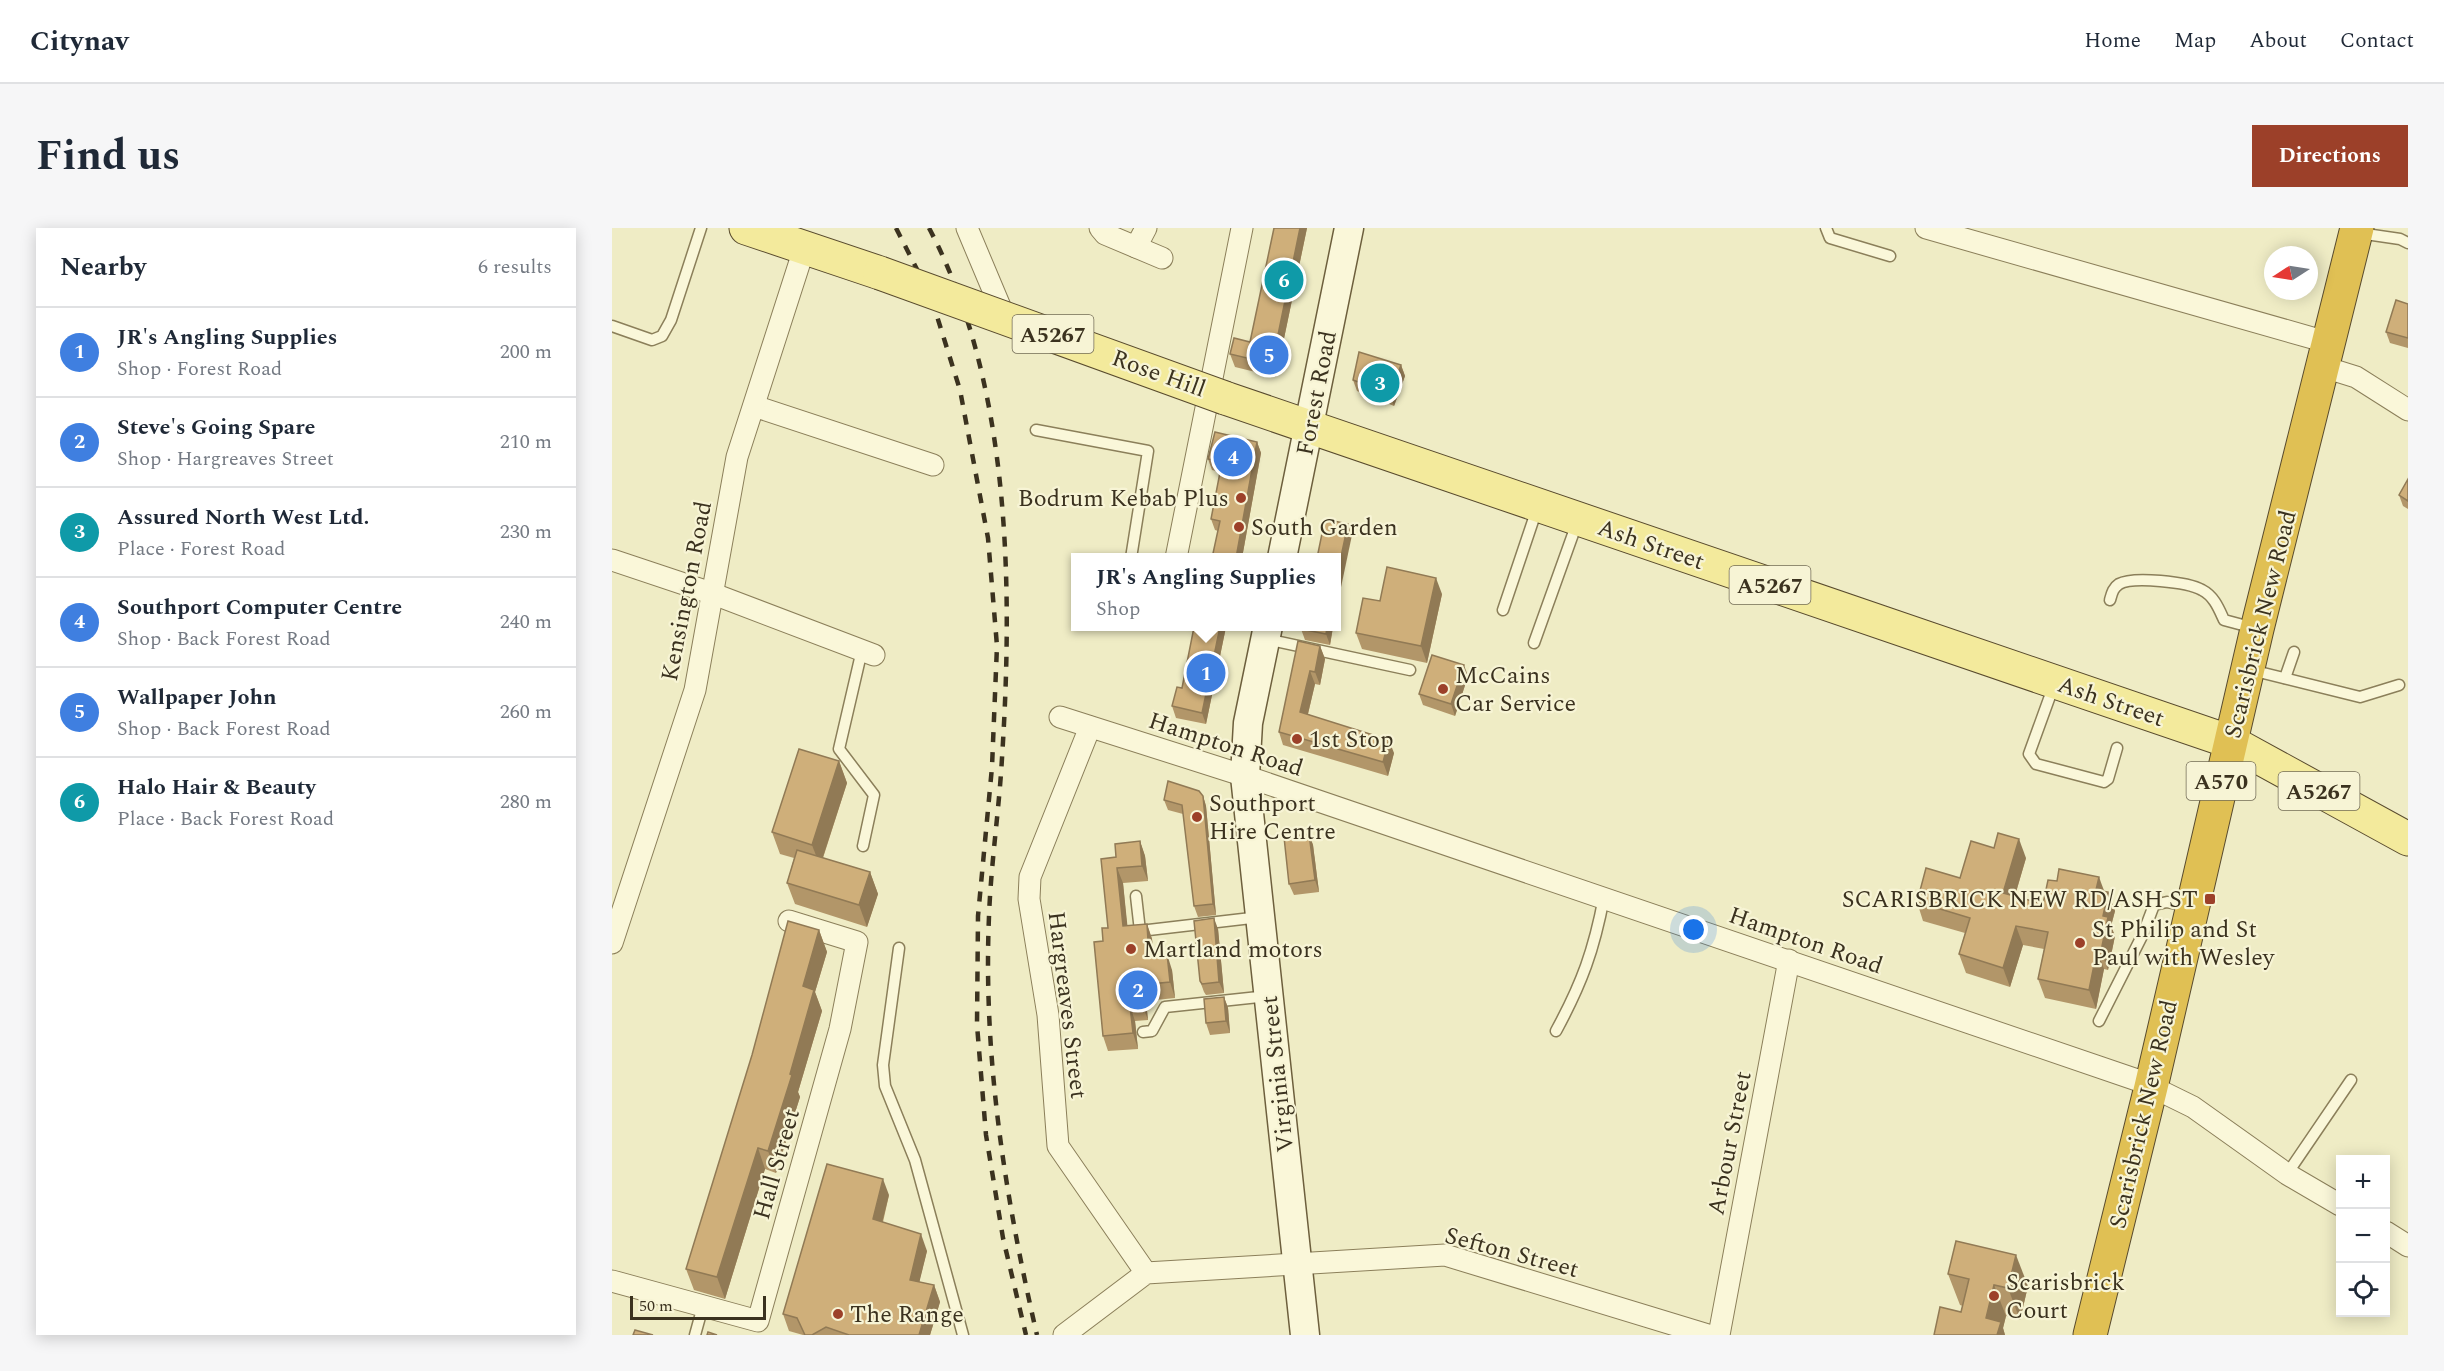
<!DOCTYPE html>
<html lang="en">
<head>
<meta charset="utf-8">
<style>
	:root { --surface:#fff; --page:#f6f6f7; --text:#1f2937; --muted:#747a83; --line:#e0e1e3; --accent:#9c4029 }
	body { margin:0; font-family:Spectral,serif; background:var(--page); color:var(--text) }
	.controls { position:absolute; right:18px; bottom:18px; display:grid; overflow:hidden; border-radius:0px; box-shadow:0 3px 15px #0003 }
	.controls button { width:54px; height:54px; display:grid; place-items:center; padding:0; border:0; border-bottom:2px solid var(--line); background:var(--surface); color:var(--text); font:30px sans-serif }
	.compass { position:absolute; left:1652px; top:18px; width:54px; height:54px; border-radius:50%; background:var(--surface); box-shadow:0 3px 15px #0003; rotate:258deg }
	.scale { position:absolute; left:18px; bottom:15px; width:136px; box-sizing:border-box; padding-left:6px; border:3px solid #3b321f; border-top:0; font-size:16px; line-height:21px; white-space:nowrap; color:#3b321f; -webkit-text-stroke:4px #f7f4d5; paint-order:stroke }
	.you { position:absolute; left:1082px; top:702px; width:21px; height:21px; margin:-15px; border:4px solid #fff; border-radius:50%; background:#1a73e8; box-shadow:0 0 0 9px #1a73e833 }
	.badge { display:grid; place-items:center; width:39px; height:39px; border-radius:50%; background:var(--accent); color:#fff; font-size:20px; font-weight:700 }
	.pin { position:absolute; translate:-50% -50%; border:3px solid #fff; box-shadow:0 2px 6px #0006 }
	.popup { position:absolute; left:459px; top:325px; width:270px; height:78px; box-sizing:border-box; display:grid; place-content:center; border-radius:0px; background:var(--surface); filter:drop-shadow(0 2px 4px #0005); font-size:20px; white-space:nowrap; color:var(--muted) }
	.popup b { font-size:22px; color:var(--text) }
	.popup::after { content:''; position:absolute; left:50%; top:100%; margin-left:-12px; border:12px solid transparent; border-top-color:var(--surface) }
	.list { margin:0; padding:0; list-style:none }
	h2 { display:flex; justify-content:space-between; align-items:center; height:78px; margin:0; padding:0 24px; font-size:26px }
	h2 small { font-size:20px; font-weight:400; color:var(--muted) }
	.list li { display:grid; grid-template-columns:39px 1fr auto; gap:18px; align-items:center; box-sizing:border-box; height:90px; padding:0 24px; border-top:2px solid var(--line) }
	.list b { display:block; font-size:22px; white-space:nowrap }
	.list p { margin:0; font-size:20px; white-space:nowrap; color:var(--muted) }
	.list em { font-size:20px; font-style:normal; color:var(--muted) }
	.icon { flex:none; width:33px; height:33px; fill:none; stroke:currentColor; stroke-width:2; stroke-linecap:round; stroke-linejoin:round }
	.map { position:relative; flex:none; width:1796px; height:1107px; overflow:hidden; border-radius:0px }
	header { display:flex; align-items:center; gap:36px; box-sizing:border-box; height:84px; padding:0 30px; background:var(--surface); border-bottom:2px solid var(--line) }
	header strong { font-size:28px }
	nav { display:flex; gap:33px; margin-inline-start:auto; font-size:21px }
	.intro { display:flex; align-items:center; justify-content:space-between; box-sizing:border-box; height:144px; padding:0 36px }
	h1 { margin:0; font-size:42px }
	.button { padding:15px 27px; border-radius:0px; background:var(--accent); color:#fff; font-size:21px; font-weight:700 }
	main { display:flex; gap:36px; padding:0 36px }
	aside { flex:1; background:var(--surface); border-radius:0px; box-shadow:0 3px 15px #0003 }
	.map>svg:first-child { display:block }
</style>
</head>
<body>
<header>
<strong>Citynav</strong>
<nav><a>Home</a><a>Map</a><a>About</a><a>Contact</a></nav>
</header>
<div class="intro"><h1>Find us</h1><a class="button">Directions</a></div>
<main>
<aside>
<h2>Nearby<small>6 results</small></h2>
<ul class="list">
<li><span class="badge" style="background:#3f7fe0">1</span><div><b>JR's Angling Supplies</b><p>Shop · Forest Road</p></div><em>200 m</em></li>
<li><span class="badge" style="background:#3f7fe0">2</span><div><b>Steve's Going Spare</b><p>Shop · Hargreaves Street</p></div><em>210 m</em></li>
<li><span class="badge" style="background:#0f9aa8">3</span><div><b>Assured North West Ltd.</b><p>Place · Forest Road</p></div><em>230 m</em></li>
<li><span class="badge" style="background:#3f7fe0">4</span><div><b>Southport Computer Centre</b><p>Shop · Back Forest Road</p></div><em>240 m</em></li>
<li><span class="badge" style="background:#3f7fe0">5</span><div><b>Wallpaper John</b><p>Shop · Back Forest Road</p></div><em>260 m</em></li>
<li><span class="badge" style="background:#0f9aa8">6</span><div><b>Halo Hair &amp; Beauty</b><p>Place · Back Forest Road</p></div><em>280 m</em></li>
</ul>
</aside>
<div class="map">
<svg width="1796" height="1107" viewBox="0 0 1796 1107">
	<rect width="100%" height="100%" fill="#efecc5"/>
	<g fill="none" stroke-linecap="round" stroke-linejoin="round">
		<g stroke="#8b7f5a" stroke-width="13">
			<g id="lane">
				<path d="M 1214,0 L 1218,10 L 1278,28"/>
				<path d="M 1747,5 L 1788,11 L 1796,15"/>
				<path d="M 0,98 L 40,112 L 50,108 L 59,92 L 89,0"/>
				<path d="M 424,202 L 536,223 L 519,330"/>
				<path d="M 1498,372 C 1500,365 1501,360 1507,356 C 1521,348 1576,354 1590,362 C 1602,368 1607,381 1612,392 L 1642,400"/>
				<path d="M 891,382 L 925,281"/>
				<path d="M 654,411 L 798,442"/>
				<path d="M 922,415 L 965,295"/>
				<path d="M 250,422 L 227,521 L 262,567 L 251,618"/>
				<path d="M 1639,442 L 1748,469 L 1787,457"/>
				<path d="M 1673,450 L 1682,424"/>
				<path d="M 1442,457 L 1417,526 L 1424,536 L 1492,554 L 1496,551 L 1505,520"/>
				<path d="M 524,668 L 528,703 L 648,689"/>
				<path d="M 287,720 L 271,837 L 273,858 L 303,932 L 351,1107"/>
				<path d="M 1487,793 L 1531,706 L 1542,677 L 1555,674 L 1578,679"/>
				<path d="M 944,803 C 970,755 982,722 992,669"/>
				<path d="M 531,804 L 540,803 L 553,779 L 656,768"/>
				<path d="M 1675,946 L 1739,852"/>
				<path d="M 83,1107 L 91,1078"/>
			</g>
		</g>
		<g stroke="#8b7f5a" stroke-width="23">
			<g id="street">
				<path d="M 355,0 L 392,88"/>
				<path d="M 488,0 L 493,6 L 550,30"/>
				<path d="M 1314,0 L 1718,115"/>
				<path d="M 524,19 L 534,0"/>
				<path d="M 1712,139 L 1744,149 L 1796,182"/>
				<path d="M 142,178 L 321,237"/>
				<path d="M 564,330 L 630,0"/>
				<path d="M 0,332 L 99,365 L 262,427"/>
				<path d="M 448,489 L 633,548 L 1528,853 L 1581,879 L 1675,946 L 1728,977"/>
				<path d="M 478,499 L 418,649 L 417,671 L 436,787 L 446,918 L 534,1045"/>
				<path d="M 0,715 L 83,462 L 125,229 L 193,18"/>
				<path d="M 1774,1004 L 1796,1018"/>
				<path d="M 0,1053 L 146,1093 L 228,801 L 245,714 L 177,693"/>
				<path d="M 452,1107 L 534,1045 L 833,1027 L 1096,1107"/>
				<path d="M 1107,1107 L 1177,732"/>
			</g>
		</g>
		<g stroke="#6d5f3d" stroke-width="31">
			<g id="secondary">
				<path d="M 670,330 L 737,0"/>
				<path d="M 656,398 L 636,495 L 633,548 L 693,1107"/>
			</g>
		</g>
		<g stroke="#594b2e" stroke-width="35">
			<g id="primary">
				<path d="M 134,0 L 268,45"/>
				<path d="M 613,170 L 1619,514 L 1796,611"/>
			</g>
		</g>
		<g stroke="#594b2e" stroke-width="35">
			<path id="highway" d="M 1478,1107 L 1539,859 L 1645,401 L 1745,0"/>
		</g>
		<use href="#lane" stroke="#faf7d9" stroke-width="10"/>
		<use href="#street" stroke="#faf7d9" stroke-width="21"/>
		<use href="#secondary" stroke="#faf7d9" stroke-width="28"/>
		<use href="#primary" stroke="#f3ea9c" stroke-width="33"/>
		<use href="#highway" stroke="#e0c054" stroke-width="33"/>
		<g stroke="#3b321f" stroke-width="4.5" stroke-dasharray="10 10" stroke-linecap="butt">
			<path d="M 284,0 L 319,69 L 348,162 L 376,310 L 385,418 L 380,539 L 366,688 L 365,797 L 374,907 L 391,1010 L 414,1107"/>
			<path d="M 317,0 C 399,155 401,359 390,530 C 387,583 379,635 377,688 C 371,830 393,969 425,1107"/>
		</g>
		<g stroke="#594b2e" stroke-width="35" stroke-linecap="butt">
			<path id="primary-bridge" d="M 268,45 L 613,170"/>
		</g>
		<use href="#primary-bridge" stroke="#f3ea9c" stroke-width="33"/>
	</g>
	<g fill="#b29669">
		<path d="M 662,0 L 695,0 L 664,149 L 623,139 L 618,126 L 638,114 Z"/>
		<path d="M 1796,76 L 1796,120 L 1778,115 L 1774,104 Z"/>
		<path d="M 789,137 L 793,148 L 782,178 L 745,163 L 741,152 Z"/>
		<path d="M 645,214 L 649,225 L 630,330 L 600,330 L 606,303 L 603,302 L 599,291 L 608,244 L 600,242 L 596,231 Z"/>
		<path d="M 1796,251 L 1796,281 L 1791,278 L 1787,267 Z"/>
		<path d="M 830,366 L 815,435 L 750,421 L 744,405 Z"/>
		<path d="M 582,399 L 614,399 L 594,496 L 564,490 L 560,478 L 570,460 Z"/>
		<path d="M 721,399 L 718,417 L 693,412 L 689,401 Z"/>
		<path d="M 708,418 L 713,431 L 708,457 L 703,456 L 696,486 L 782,525 L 776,548 L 671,517 L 667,504 Z"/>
		<path d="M 856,448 L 843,488 L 811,477 L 807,466 Z"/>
		<path d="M 227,533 L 235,555 L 211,630 L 258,644 L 266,666 L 255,699 L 183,676 L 175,655 L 182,630 L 168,626 L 160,604 Z"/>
		<path d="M 591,568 L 594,578 L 604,687 L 586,689 L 582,678 L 571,586 L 556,582 L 552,572 Z"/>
		<path d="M 697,606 L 701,617 L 707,664 L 682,667 L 677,656 Z"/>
		<path d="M 528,613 L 533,628 L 536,653 L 511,655 L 515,698 L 535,696 L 540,711 L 542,728 L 560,742 L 563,770 L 534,773 L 536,792 L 523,793 L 526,821 L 496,823 L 491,808 L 491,713 L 496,700 L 504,629 Z"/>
		<path d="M 1414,630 L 1403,668 L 1431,676 L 1492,663 L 1496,664 L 1503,683 L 1499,698 L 1503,708 L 1496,742 L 1492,741 L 1484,781 L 1433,770 L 1426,751 L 1432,721 L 1411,717 L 1398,759 L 1354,745 L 1347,726 L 1353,705 L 1311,693 L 1305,674 L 1348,650 Z"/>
		<path d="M 606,701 L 612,765 L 594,767 L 592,764 L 588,753 Z"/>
		<path d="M 207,702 L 215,724 L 203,764 L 210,783 L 186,864 L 188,869 L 164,945 L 153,941 L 113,1071 L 82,1062 L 74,1041 Z"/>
		<path d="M 612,769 L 616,780 L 618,805 L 598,807 L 594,795 Z"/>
		<path d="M 277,967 L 271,994 L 315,1023 L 307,1054 L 322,1057 L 328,1074 L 318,1107 L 191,1107 L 177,1103 L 171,1086 Z"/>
		<path d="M 1336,1046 L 1416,1058 L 1408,1092 L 1394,1088 L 1391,1100 L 1393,1107 L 1322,1107 L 1349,1084 L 1351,1078 L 1348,1077 Z"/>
	</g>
	<g fill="#917a55">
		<path d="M 688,0 L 695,0 L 664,149 L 660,136 Z"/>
		<path d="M 789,137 L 793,148 L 782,178 L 778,166 Z"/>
		<path d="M 645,214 L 649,225 L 630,330 L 624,330 Z"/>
		<path d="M 736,296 L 740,307 L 724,383 L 724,352 Z"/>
		<path d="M 824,350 L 830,366 L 815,435 L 809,418 Z"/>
		<path d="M 608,399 L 614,399 L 594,496 L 590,485 Z"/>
		<path d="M 715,399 L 721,399 L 718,417 L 714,406 Z"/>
		<path d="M 708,418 L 713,431 L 708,457 L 703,444 Z"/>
		<path d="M 852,437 L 856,448 L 843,488 L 839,476 Z"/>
		<path d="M 698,443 L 703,456 L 693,498 L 688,484 Z"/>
		<path d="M 777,512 L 782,525 L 776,548 L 771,534 Z"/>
		<path d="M 227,533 L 235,555 L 208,638 L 200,617 Z"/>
		<path d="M 591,568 L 594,578 L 604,687 L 601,676 Z"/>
		<path d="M 697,606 L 701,617 L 707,664 L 703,652 Z"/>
		<path d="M 1407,611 L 1414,630 L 1398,684 L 1391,665 Z"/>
		<path d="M 528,613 L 533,628 L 536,653 L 530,638 Z"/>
		<path d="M 505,640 L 511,655 L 517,713 L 511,698 Z"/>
		<path d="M 258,644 L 266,666 L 255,699 L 247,677 Z"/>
		<path d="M 1487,649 L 1494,668 L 1484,662 Z"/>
		<path d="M 1496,664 L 1503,683 L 1499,698 L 1503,708 L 1496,742 L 1489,723 L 1491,688 Z"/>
		<path d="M 602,690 L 606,701 L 612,765 L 607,754 Z"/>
		<path d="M 535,696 L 540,711 L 543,744 L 537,729 Z"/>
		<path d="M 1404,698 L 1411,717 L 1398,759 L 1391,740 Z"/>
		<path d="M 207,702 L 215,724 L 203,764 L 210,783 L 186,864 L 188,869 L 164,945 L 156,923 L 178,846 L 191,758 Z"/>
		<path d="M 1485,722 L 1492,741 L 1484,781 L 1477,762 Z"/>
		<path d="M 555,726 L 560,742 L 563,770 L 558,754 Z"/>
		<path d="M 528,757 L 534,773 L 536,792 L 530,776 Z"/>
		<path d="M 612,769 L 616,780 L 618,805 L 614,793 Z"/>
		<path d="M 518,778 L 523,793 L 526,821 L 521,805 Z"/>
		<path d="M 146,920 L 153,941 L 113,1071 L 105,1049 Z"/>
		<path d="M 271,951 L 277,967 L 267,1007 L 261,991 Z"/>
		<path d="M 309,1006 L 315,1023 L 304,1068 L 298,1052 Z"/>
		<path d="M 1404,1027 L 1416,1058 L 1408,1092 L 1396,1060 Z"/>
		<path d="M 322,1057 L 328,1074 L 318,1107 L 307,1107 Z"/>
		<path d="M 1382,1057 L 1394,1088 L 1391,1100 L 1393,1107 L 1380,1107 L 1374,1090 Z"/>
	</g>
	<g fill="#cfaf7a" stroke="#917a55" stroke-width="1.5">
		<path d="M 662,0 L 688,0 L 660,136 L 618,126 L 622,110 L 638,114 Z"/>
		<path d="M 1784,72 L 1796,76 L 1796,110 L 1774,104 Z"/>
		<path d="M 747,124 L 789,137 L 778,166 L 741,152 Z"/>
		<path d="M 603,204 L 645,214 L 624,330 L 600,330 L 608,293 L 599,291 L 610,234 L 596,231 Z"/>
		<path d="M 1796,251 L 1796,273 L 1787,267 Z"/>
		<path d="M 713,291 L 736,296 L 724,352 L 724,330 L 705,330 Z"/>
		<path d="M 775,339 L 824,350 L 809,418 L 744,405 L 751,370 L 768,373 Z"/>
		<path d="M 582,399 L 608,399 L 590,485 L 560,478 L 565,459 L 570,460 Z"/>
		<path d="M 690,399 L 715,399 L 714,406 L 689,401 Z"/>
		<path d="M 686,413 L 708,418 L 703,444 L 698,443 L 688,484 L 777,512 L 771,534 L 667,504 Z"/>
		<path d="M 820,427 L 852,437 L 839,476 L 807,466 Z"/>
		<path d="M 187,521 L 227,533 L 200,617 L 160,604 Z"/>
		<path d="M 556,553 L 587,563 L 591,568 L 601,676 L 582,678 L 570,577 L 552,572 Z"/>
		<path d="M 1386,605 L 1407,611 L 1391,665 L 1431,676 L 1436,652 L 1445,653 L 1447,641 L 1487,649 L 1484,662 L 1496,664 L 1491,688 L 1496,689 L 1489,723 L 1485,722 L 1477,762 L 1426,751 L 1436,704 L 1404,698 L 1391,740 L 1347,726 L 1358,690 L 1305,674 L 1314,640 L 1348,650 L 1359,613 L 1382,620 Z"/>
		<path d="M 697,606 L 703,652 L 677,656 L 672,609 Z"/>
		<path d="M 528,613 L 530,638 L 505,640 L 511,698 L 535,696 L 537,729 L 555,726 L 558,754 L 528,757 L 530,776 L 518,778 L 521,805 L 491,808 L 482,714 L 491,713 L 490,700 L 496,700 L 489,631 L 504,629 L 503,616 Z"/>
		<path d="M 185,622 L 258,644 L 247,677 L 175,655 Z"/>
		<path d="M 602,690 L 607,754 L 590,756 L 588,753 L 582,693 Z"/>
		<path d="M 176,693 L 207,702 L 191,758 L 202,762 L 178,846 L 180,847 L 156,923 L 146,920 L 105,1049 L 74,1041 L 140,827 Z"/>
		<path d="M 612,769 L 614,793 L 594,795 L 592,771 Z"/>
		<path d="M 215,936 L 271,951 L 261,991 L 309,1006 L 298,1052 L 322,1057 L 307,1107 L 237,1107 L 214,1099 L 200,1107 L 193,1107 L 185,1090 L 171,1086 Z"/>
		<path d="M 1344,1013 L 1404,1027 L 1396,1060 L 1382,1057 L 1374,1090 L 1389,1094 L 1385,1107 L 1322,1107 L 1328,1079 L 1349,1084 L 1357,1051 L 1336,1046 Z"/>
		<path d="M 23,1102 L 41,1107 L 21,1107 Z"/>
		<path d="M 96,1104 L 105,1107 L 95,1107 Z"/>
	</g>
	<g fill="#9c4029" stroke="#f7f4d5" stroke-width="2">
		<circle cx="629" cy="270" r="6"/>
		<circle cx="627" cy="299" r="6"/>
		<circle cx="831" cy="461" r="6"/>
		<circle cx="685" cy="511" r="6"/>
		<circle cx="585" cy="589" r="6"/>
		<rect x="1592" y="665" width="12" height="12" rx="3"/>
		<circle cx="1468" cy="715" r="6"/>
		<circle cx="519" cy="721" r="6"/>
		<circle cx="1382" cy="1068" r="6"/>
		<circle cx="226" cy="1086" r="6"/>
	</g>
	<g text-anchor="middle" stroke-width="4.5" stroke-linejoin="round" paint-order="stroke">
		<g fill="#f7f4d5" stroke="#736c56" stroke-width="1.5">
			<rect x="400.5" y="87" width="81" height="38" rx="4.5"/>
			<rect x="1117.5" y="338" width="81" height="38" rx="4.5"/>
			<rect x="1574.5" y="534" width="69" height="38" rx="4.5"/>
			<rect x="1666.5" y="544" width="81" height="38" rx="4.5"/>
		</g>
		<g font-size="22" font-weight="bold" fill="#3b321f">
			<text x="441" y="114">A5267</text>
			<text x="1158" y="365">A5267</text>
			<text x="1609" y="561">A570</text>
			<text x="1707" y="571">A5267</text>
		</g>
		<g font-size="24" fill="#3b321f" stroke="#f7f4d5">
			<text transform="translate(547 145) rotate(20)" y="8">Rose Hill</text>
			<text transform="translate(704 165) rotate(-79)" y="8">Forest Road</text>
			<text transform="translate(1039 316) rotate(19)" y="8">Ash Street</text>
			<text transform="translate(74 363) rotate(-79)" y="8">Kensington Road</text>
			<text transform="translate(1648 396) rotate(-76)" y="8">Scarisbrick New Road</text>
			<text transform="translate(1499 473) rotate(19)" y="8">Ash Street</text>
			<text transform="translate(614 516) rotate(18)" y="8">Hampton Road</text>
			<text transform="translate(1194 712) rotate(19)" y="8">Hampton Road</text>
			<text transform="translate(456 777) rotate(83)" y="8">Hargreaves Street</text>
			<text transform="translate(665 846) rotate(-96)" y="8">Virginia Street</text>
			<text transform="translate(1531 886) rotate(-77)" y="8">Scarisbrick New Road</text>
			<text transform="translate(1117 915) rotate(-79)" y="8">Arbour Street</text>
			<text transform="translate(164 936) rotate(-74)" y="8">Hall Street</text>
			<text transform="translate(900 1024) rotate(15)" y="8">Sefton Street</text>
		</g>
		<g font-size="24" fill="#3b321f" stroke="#f7f4d5" text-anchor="start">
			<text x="617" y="278" text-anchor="end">Bodrum Kebab Plus</text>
			<text x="639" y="307">South Garden</text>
			<text x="843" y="455">McCains<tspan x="843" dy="28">Car Service</tspan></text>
			<text x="697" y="519">1st Stop</text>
			<text x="597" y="583">Southport<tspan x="597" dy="28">Hire Centre</tspan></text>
			<text x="1586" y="679" text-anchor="end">SCARISBRICK NEW RD/ASH ST</text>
			<text x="1480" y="709">St Philip and St<tspan x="1480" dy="28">Paul with Wesley</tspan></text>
			<text x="531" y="729">Martland motors</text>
			<text x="1394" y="1062">Scarisbrick<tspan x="1394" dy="28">Court</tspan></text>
			<text x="238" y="1094">The Range</text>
		</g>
	</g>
</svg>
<div class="controls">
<button>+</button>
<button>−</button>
<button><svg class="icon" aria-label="locate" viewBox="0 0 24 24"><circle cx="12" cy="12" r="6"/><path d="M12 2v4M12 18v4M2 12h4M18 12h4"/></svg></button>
</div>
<svg class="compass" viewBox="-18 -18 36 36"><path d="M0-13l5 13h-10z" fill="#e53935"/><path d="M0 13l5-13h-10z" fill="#747a83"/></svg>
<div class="scale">50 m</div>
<div class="you"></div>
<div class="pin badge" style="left:594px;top:445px;background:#3f7fe0">1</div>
<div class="popup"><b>JR's Angling Supplies</b>Shop</div>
<div class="pin badge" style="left:526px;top:762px;background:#3f7fe0">2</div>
<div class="pin badge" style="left:768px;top:155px;background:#0f9aa8">3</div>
<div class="pin badge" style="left:621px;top:229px;background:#3f7fe0">4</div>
<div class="pin badge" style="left:657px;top:127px;background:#3f7fe0">5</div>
<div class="pin badge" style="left:672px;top:52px;background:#0f9aa8">6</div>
</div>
</main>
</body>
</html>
